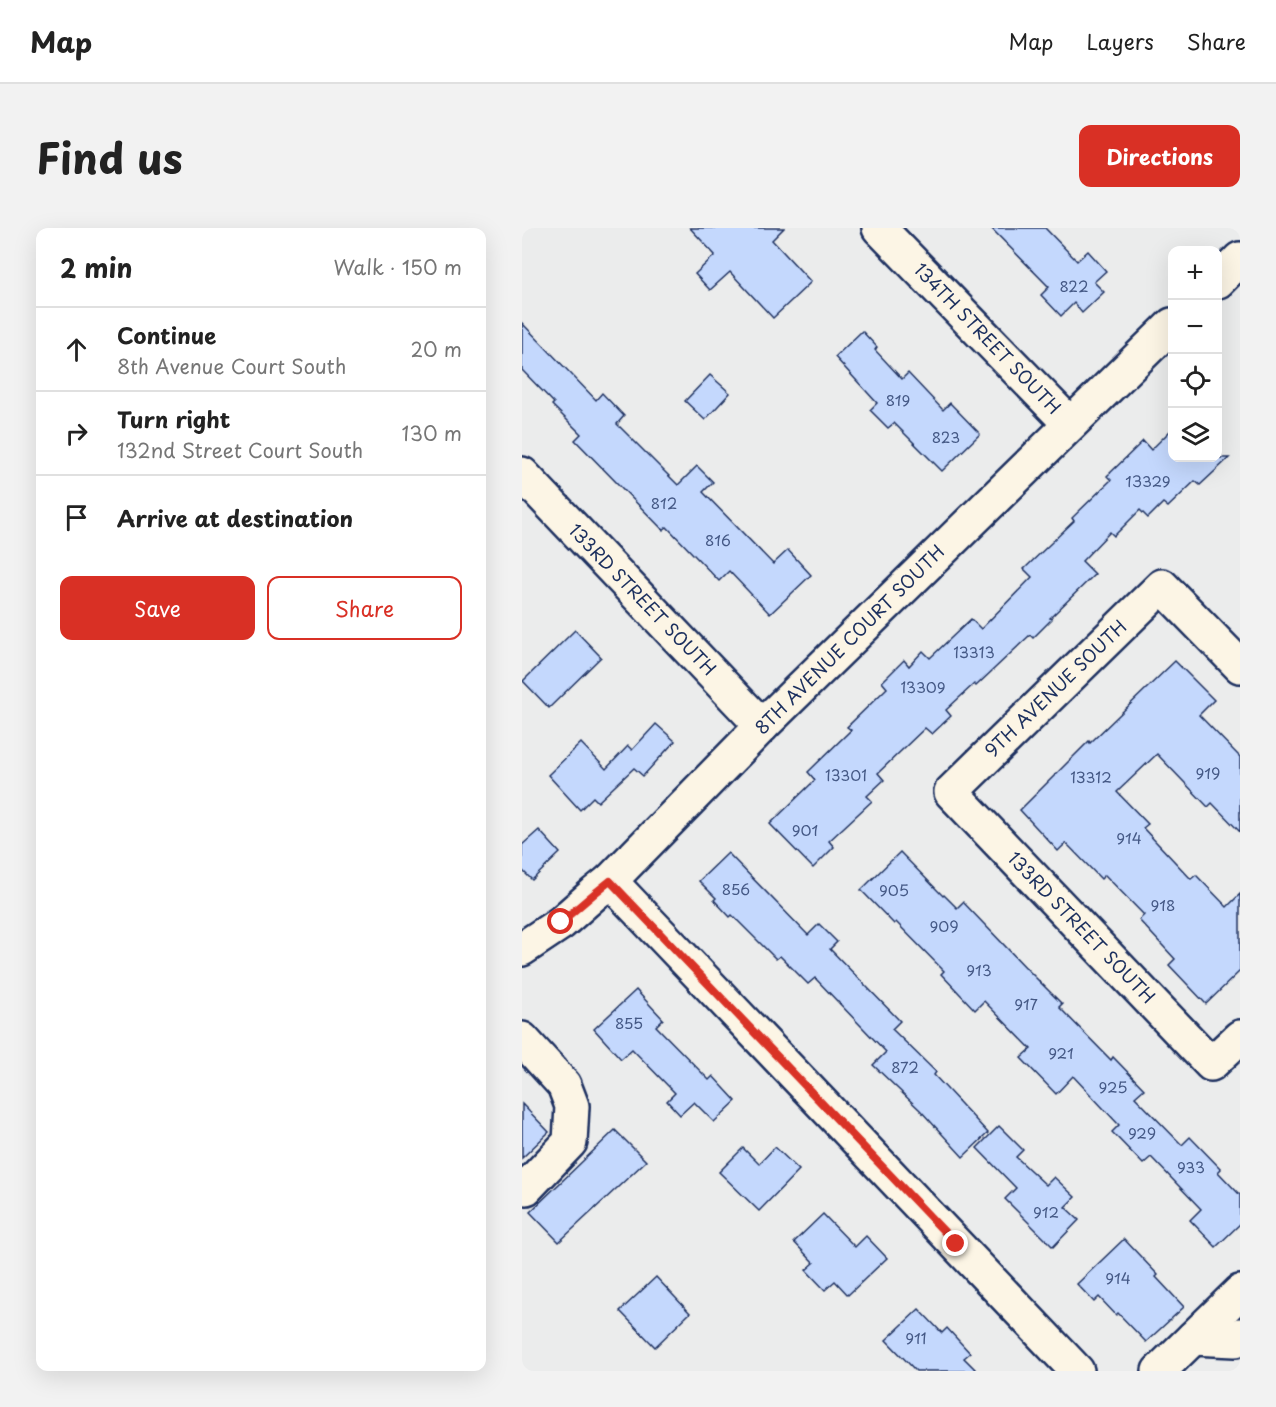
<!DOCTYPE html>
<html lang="en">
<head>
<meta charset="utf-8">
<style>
	:root { --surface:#fff; --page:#f2f2f2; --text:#222; --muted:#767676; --line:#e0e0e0; --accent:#d93025 }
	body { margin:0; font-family:"Playpen Sans",sans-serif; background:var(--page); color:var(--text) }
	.controls { position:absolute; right:18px; top:18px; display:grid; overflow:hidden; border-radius:12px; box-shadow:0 6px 24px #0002 }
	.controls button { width:54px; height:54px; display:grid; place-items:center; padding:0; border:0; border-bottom:2px solid var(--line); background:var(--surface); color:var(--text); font:30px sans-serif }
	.stop { position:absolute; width:18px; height:18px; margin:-14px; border:4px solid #d93025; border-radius:50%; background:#fff }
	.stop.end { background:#d93025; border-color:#fff; box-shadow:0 2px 6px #0008 }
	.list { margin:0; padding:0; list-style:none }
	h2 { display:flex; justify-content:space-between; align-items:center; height:78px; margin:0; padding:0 24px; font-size:26px }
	h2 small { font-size:20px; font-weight:400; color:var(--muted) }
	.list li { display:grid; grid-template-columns:39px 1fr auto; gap:18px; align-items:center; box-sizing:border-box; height:84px; padding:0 24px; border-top:2px solid var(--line) }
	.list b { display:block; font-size:22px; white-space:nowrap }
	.list p { margin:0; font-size:20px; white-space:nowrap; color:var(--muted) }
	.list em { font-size:20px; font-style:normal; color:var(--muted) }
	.actions { display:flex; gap:12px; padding:18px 24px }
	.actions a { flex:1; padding:14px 0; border:2px solid var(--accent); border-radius:12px; text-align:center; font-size:21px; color:var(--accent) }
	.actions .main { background:var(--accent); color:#fff }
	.icon { flex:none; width:33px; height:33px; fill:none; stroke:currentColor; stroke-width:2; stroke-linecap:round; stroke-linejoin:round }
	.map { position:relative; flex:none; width:718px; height:1143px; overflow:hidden; border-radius:12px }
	header { display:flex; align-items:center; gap:36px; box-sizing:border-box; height:84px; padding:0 30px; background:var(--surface); border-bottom:2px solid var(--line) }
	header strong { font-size:28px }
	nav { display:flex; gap:33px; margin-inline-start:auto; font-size:21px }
	.intro { display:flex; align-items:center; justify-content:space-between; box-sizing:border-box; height:144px; padding:0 36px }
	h1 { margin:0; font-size:42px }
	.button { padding:15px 27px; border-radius:12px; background:var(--accent); color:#fff; font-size:21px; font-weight:700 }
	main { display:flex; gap:36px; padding:0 36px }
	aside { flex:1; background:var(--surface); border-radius:12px; box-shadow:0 6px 24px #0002 }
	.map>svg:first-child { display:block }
</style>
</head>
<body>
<header>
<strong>Map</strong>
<nav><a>Map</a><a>Layers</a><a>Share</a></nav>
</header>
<div class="intro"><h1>Find us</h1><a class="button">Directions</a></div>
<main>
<aside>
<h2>2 min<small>Walk · 150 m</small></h2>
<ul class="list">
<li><svg class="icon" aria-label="ahead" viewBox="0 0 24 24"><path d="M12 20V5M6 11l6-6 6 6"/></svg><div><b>Continue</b><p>8th Avenue Court South</p></div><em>20 m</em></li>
<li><svg class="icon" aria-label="right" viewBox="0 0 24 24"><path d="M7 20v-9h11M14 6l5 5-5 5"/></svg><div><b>Turn right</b><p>132nd Street Court South</p></div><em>130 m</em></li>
<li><svg class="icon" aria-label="arrive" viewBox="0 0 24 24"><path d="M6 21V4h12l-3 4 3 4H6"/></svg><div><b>Arrive at destination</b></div></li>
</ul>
<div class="actions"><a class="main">Save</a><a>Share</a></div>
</aside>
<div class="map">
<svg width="718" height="1143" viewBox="0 0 718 1143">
	<rect width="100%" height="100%" fill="#ebecec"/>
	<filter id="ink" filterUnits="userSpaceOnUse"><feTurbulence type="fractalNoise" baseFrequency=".0167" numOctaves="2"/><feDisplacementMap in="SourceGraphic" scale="12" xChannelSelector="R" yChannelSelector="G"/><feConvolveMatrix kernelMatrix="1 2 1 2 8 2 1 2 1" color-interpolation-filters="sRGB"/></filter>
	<g filter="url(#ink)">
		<g fill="#c4d8fd" stroke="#1b2f5e" stroke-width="1.5">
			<path d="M 168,0 L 262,0 L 250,12 L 289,54 L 251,90 L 208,44 L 188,62 L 173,46 L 193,27 Z"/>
			<path d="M 469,0 L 523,0 L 555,33 L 566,23 L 584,43 L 572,54 L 582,64 L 560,85 L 552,75 L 539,88 L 519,67 L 527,59 Z"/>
			<path d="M 0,95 L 74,172 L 80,165 L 102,188 L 95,196 L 156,257 L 175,238 L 191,254 L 181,264 L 251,336 L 266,322 L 289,347 L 248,386 L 207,343 L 197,353 L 145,299 L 141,302 L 53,212 L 59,206 L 30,177 L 32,175 L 0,142 Z"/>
			<path d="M 340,103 L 355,119 L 353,122 L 380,151 L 386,145 L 421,182 L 428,175 L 458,206 L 420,243 L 372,195 L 366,200 L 348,182 L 355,175 L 313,129 Z"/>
			<path d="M 188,147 L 208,165 L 183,192 L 163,173 Z"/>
			<path d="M 651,200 L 651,230 L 707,230 L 678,257 L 673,253 L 646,279 L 641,275 L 626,290 L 618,282 L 592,308 L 588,304 L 560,333 L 573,346 L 528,390 L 530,391 L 511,410 L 508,407 L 454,458 L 452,456 L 424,482 L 429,488 L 410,506 L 403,500 L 356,545 L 362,552 L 345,568 L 350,573 L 307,613 L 312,619 L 291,640 L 248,596 L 293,552 L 286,544 L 329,502 L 325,499 L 365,460 L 360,454 L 382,432 L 387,438 L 401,423 L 408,430 L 449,391 L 459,401 L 510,349 L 502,341 L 552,293 L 550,290 L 589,252 L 585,248 L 621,213 L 629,222 Z"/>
			<path d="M 53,402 L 79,429 L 27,480 L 1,453 Z"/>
			<path d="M 653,433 L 692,472 L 677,487 L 718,529 L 718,604 L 690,575 L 686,579 L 635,526 L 595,564 L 626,596 L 621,600 L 669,651 L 674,647 L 705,679 L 718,666 L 718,743 L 684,776 L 647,737 L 653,731 L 617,692 L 622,687 L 583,647 L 579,651 L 544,615 L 536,623 L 498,582 L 567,513 L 568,515 Z"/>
			<path d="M 134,496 L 153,513 L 121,548 L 112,540 L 76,574 L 71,569 L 58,582 L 26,547 L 59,515 L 84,541 L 106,518 L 110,522 Z"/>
			<path d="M 17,602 L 38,625 L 10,652 L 0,642 L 0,617 Z"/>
			<path d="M 378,624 L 421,668 L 422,667 L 435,680 L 441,674 L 506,742 L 540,776 L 537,779 L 589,832 L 591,829 L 622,861 L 613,869 L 660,917 L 668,909 L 699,941 L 696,944 L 718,967 L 718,996 L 694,1019 L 668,992 L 679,981 L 629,929 L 621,936 L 590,904 L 597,897 L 551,848 L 534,866 L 499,830 L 509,821 L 462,773 L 453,782 L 419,746 L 422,743 L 374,694 L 372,696 L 339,662 Z"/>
			<path d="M 206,625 L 286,707 L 297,696 L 315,714 L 308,721 L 378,793 L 370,801 L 414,844 L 412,847 L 466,905 L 441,929 L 398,882 L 351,837 L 364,824 L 293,750 L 286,756 L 258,728 L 254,731 L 210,687 L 208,689 L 192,672 L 194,670 L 177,653 Z"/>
			<path d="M 114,762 L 141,791 L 134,798 L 187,852 L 191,848 L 214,873 L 192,894 L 172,874 L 158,887 L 145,873 L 153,865 L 110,821 L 99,831 L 72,801 Z"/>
			<path d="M 0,876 L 27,904 L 0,930 Z"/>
			<path d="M 477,898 L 501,922 L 494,929 L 524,957 L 532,949 L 553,969 L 543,979 L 557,992 L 531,1019 L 483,971 L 494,960 L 455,920 Z"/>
			<path d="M 93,902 L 124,933 L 37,1014 L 8,984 Z"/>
			<path d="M 253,919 L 277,942 L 237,983 L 197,944 L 221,920 L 237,936 Z"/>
			<path d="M 301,986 L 333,1019 L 344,1008 L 365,1030 L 326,1067 L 313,1053 L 303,1062 L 284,1042 L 292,1035 L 272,1014 Z"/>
			<path d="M 602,1011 L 636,1047 L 634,1049 L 662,1079 L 624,1114 L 596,1085 L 594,1087 L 577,1069 L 572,1074 L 555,1056 Z"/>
			<path d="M 134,1049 L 168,1085 L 133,1119 L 98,1083 Z"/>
			<path d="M 397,1081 L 420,1105 L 425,1100 L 448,1125 L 442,1130 L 455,1143 L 394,1143 L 364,1112 Z"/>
		</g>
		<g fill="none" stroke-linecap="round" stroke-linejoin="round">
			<g stroke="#1b2f5e" stroke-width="38">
				<g id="minor">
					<path d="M 357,0 L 548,196"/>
					<path d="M 696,53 L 718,31"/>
					<path d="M 0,246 L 240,498"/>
					<path d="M 718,438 L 640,358 L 429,564 L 689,836 L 718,809"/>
					<path d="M 88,653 L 555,1143"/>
					<path d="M 0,721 L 39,695 L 73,665 L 88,653 L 240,498 L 650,97"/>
					<path d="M 0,811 L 42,857 L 50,878 L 48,914 L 4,960"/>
					<path d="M 671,1110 L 713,1112 L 718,1107"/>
					<path d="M 637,1143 L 718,1064"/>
				</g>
			</g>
			<use href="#minor" stroke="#fcf5e5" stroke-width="33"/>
		</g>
	</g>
	<g fill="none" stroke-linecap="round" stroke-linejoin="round" filter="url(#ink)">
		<path stroke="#d93025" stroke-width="8" d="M 39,694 L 73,665 L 88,653 L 434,1016"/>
	</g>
	<g text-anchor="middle" stroke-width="4.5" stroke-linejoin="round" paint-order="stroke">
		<g font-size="15" fill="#455986">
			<text x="552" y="64">822</text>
			<text x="376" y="178">819</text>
			<text x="424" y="215">823</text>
			<text x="626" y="259">13329</text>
			<text x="142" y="281">812</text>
			<text x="196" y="318">816</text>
			<text x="452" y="430">13313</text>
			<text x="401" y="465">13309</text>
			<text x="686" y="551">919</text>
			<text x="324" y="553">13301</text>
			<text x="569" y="555">13312</text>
			<text x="283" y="608">901</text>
			<text x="607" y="616">914</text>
			<text x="214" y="667">856</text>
			<text x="372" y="668">905</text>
			<text x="641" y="683">918</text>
			<text x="422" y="704">909</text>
			<text x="457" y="748">913</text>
			<text x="504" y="782">917</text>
			<text x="107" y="801">855</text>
			<text x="539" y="831">921</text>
			<text x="383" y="845">872</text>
			<text x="591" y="865">925</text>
			<text x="620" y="911">929</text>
			<text x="669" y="945">933</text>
			<text x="524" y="990">912</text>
			<text x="596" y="1056">914</text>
			<text x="394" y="1116">911</text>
		</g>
		<g font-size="18" fill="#1b2f5e" stroke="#fcf5e5">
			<text transform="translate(465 111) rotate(46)" y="6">134TH STREET SOUTH</text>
			<text transform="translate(120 372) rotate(46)" y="6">133RD STREET SOUTH</text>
			<text transform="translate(328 412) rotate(-45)" y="6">8TH AVENUE COURT SOUTH</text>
			<text transform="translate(534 461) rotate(-44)" y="6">9TH AVENUE SOUTH</text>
			<text transform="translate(559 700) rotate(46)" y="6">133RD STREET SOUTH</text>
		</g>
	</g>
</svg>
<div class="controls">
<button>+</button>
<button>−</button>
<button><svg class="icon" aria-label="locate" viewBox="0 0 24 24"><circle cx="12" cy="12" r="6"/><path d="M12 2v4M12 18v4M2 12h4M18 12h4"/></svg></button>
<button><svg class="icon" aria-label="layers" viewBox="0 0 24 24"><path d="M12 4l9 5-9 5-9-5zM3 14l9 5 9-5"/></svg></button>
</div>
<div class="stop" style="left:39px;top:694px"></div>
<div class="stop end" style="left:434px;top:1016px"></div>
</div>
</main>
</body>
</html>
